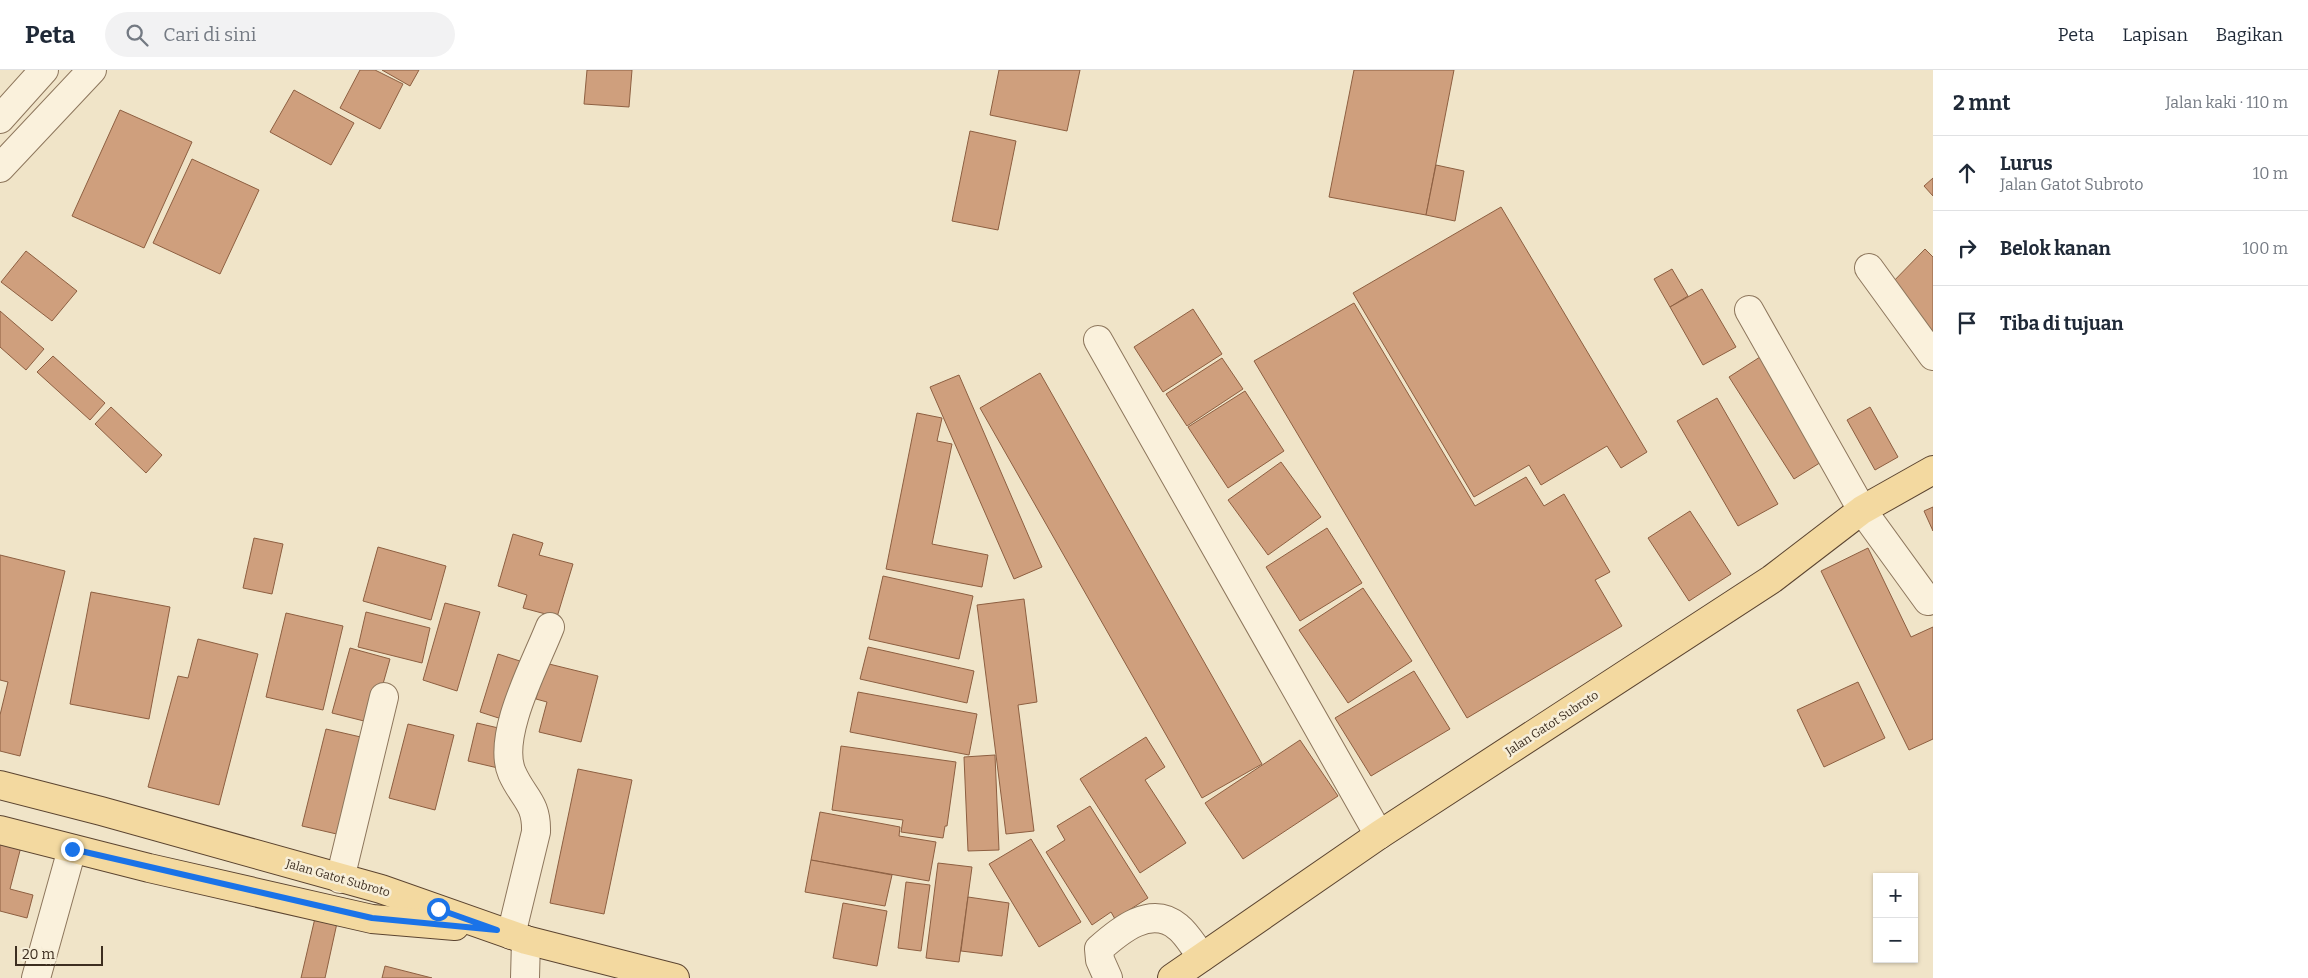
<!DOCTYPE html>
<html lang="id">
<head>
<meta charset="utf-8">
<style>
	:root { --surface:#fff; --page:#f2f2f3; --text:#1f2937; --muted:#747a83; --line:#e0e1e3 }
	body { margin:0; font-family:Bitter,serif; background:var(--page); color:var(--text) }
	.controls { position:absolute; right:15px; bottom:15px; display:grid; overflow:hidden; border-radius:0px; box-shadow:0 1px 4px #0004 }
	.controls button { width:45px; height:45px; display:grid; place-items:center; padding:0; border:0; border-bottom:1px solid var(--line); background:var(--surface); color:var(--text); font:25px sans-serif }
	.scale { position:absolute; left:15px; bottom:12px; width:88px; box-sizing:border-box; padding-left:5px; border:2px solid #3d2e20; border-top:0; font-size:14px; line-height:18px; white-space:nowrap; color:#3d2e20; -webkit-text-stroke:4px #f7eed8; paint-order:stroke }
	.stop { position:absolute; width:15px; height:15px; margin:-11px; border:4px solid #1a73e8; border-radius:50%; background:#fff }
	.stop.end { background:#1a73e8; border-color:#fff; box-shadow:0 1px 5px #0008 }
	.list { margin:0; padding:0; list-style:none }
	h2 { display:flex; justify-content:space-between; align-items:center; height:65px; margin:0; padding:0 20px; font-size:21px }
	h2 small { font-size:16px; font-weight:400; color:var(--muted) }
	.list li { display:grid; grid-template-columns:32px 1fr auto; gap:15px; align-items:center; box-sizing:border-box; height:75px; padding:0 20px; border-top:1px solid var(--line) }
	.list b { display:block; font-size:19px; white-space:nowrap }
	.list p { margin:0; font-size:16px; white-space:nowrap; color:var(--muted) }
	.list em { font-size:16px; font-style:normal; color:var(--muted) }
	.icon { flex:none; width:28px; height:28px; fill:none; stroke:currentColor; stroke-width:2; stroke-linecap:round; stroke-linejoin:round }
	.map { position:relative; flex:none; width:1933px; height:908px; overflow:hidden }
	header { display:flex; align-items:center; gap:30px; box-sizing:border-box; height:70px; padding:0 25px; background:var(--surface); border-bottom:1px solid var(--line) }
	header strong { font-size:24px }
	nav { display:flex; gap:28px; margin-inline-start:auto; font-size:18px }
	.search { width:350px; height:45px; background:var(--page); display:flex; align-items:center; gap:12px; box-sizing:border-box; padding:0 18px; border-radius:28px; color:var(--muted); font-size:19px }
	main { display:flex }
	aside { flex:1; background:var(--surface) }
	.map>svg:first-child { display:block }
</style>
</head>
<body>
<header>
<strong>Peta</strong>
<div class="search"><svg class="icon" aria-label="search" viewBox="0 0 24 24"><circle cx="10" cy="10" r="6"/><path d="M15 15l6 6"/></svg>Cari di sini</div>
<nav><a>Peta</a><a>Lapisan</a><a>Bagikan</a></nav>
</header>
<main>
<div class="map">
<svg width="1933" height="908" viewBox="0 0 1933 908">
	<rect width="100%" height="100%" fill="#f0e4c8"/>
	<g fill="#cf9f7d" stroke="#8d5f41">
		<path d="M 360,0 L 375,0 L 403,14 L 380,59 L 340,38 Z"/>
		<path d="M 382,0 L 419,0 L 410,16 Z"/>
		<path d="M 587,0 L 632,0 L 629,37 L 584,34 Z"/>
		<path d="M 999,0 L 1080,0 L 1067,61 L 990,45 Z"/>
		<path d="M 1354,0 L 1454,0 L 1426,145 L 1329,127 Z"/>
		<path d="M 294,20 L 354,53 L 331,95 L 270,62 Z"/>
		<path d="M 120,40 L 192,72 L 144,178 L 72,146 Z"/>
		<path d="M 970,61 L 1016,71 L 998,160 L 952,151 Z"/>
		<path d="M 192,89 L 259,120 L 220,204 L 153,173 Z"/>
		<path d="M 1436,95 L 1464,101 L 1455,151 L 1426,145 Z"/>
		<path d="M 1933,108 L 1933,126 L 1924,116 Z"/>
		<path d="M 1501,137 L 1647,382 L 1621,398 L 1607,376 L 1541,415 L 1529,395 L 1474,427 L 1353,223 Z"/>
		<path d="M 1925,179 L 1933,187 L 1933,261 L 1888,217 Z"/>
		<path d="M 26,181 L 77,221 L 52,251 L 1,212 Z"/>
		<path d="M 1672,199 L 1688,226 L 1670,237 L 1654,209 Z"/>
		<path d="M 1702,219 L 1736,277 L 1703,295 L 1670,237 Z"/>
		<path d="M 1354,233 L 1475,436 L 1526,407 L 1544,436 L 1564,424 L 1610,502 L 1595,510 L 1622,556 L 1467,648 L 1254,291 Z"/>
		<path d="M 1193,239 L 1222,284 L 1163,322 L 1134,277 Z"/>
		<path d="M 0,241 L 44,279 L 26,300 L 0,277 Z"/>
		<path d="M 53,286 L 105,333 L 90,350 L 37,302 Z"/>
		<path d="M 1760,287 L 1826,389 L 1794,409 L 1729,307 Z"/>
		<path d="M 1222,288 L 1243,319 L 1187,356 L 1166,324 Z"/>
		<path d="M 1040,303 L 1262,694 L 1202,728 L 980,338 Z"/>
		<path d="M 959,305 L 1042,497 L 1014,509 L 930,317 Z"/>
		<path d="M 1245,321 L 1284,381 L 1228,418 L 1188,357 Z"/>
		<path d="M 1717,328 L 1778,434 L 1738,456 L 1677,351 Z"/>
		<path d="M 111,337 L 162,385 L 146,403 L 95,354 Z"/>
		<path d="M 1870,337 L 1898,387 L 1875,400 L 1847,350 Z"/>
		<path d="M 917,343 L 942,348 L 937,371 L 952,374 L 932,474 L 988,485 L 982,517 L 886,499 Z"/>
		<path d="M 1281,392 L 1321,447 L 1268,485 L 1228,430 Z"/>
		<path d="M 1933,437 L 1933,461 L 1924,441 Z"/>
		<path d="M 1690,441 L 1731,504 L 1689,531 L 1648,468 Z"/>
		<path d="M 1327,458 L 1362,513 L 1300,551 L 1266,497 Z"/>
		<path d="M 513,464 L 543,473 L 539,485 L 573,494 L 557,547 L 523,538 L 527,525 L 498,516 Z"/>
		<path d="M 254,468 L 283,474 L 272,524 L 243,518 Z"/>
		<path d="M 378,477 L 446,496 L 431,550 L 363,531 Z"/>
		<path d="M 1868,478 L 1911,567 L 1933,557 L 1933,669 L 1909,680 L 1821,501 Z"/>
		<path d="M 0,485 L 65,501 L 20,686 L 0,681 L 0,645 L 8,612 L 0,610 Z"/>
		<path d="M 883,506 L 973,526 L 959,589 L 869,569 Z"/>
		<path d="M 1363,518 L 1412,591 L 1348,633 L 1299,560 Z"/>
		<path d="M 91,522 L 170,537 L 149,649 L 70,634 Z"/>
		<path d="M 1024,529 L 1037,632 L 1018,635 L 1034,761 L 1006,764 L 977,535 Z"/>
		<path d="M 445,533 L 480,542 L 457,621 L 423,610 Z"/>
		<path d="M 366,542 L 430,558 L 422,593 L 358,577 Z"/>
		<path d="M 286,543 L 343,556 L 323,640 L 266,627 Z"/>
		<path d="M 198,569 L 258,584 L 219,735 L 148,717 L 178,606 L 188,608 Z"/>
		<path d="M 868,577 L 974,601 L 967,633 L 860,609 Z"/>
		<path d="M 350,578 L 390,589 L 372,653 L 332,643 Z"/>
		<path d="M 498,584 L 526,593 L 508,651 L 480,642 Z"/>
		<path d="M 545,593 L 598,606 L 581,672 L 539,662 L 547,632 L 536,629 Z"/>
		<path d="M 1414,601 L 1450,659 L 1371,706 L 1335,648 Z"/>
		<path d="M 1858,612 L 1885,668 L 1824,697 L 1797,640 Z"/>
		<path d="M 858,622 L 977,644 L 969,685 L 850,662 Z"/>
		<path d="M 477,653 L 507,660 L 498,698 L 468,691 Z"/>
		<path d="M 408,654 L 454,665 L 435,740 L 389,728 Z"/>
		<path d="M 326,659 L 365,668 L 341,765 L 302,756 Z"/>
		<path d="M 1146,667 L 1165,697 L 1145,710 L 1186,773 L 1140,803 L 1080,709 Z"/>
		<path d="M 1300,670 L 1338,726 L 1243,789 L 1205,733 Z"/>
		<path d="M 841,676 L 956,692 L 947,756 L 945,756 L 943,768 L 901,762 L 903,750 L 832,740 Z"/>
		<path d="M 995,685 L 999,780 L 968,781 L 964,687 Z"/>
		<path d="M 578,699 L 632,710 L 604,844 L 550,833 Z"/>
		<path d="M 1090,736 L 1148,828 L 1115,849 L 1111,842 L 1092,855 L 1046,782 L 1065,770 L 1057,756 Z"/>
		<path d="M 820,742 L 900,757 L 899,766 L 936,772 L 929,811 L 811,790 Z"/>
		<path d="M 0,767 L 22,773 L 10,819 L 33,825 L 27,848 L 0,841 Z"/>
		<path d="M 1031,769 L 1081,852 L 1039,877 L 989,794 Z"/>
		<path d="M 811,790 L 892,805 L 885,836 L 805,822 Z"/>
		<path d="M 938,793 L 972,797 L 959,892 L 926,888 Z"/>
		<path d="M 906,812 L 930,815 L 921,881 L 898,878 Z"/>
		<path d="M 968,827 L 1009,833 L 1002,886 L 961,881 Z"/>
		<path d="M 843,833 L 887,841 L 877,896 L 833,888 Z"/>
		<path d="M 315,848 L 337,853 L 325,908 L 301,908 Z"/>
		<path d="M 385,896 L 432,908 L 382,908 Z"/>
	</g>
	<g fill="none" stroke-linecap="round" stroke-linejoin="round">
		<g stroke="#8d765c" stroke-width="30">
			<g id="minor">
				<path d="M 0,49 L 44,0"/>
				<path d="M 0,98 L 92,0"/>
				<path d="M 1869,198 L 1933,286"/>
				<path d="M 1749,240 L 1862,440 L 1928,531"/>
				<path d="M 1098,270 L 1379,765"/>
				<path d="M 340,809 L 384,627"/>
				<path d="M 511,865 L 536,762 C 537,732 523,728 512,703 C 496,666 536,593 550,557"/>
				<path d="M 36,908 L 72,779"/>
				<path d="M 525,908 L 526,870"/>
				<path d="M 1108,908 L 1100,890 L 1099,879 C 1119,861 1151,834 1178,857 C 1187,864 1194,877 1202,887"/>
			</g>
		</g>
		<g stroke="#5b4430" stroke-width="30">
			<g id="major">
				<path d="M 0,715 L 101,741 L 381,819 L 526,870 L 675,908"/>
				<path d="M 0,760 L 149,798 L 372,849 L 455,856"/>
				<path d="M 1172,908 L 1379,765 L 1772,509 L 1862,440 L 1933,400"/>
			</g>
		</g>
		<use href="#minor" stroke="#faf1dc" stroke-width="28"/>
		<use href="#major" stroke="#f3d9a0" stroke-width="28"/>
	</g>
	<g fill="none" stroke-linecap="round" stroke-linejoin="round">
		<path stroke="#1a73e8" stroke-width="6" d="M 72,779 L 372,848 L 497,860 L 438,839"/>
	</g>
	<g text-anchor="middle" stroke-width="5" stroke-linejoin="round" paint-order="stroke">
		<g font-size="12" fill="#3d2e20" stroke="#f7eed8">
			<text transform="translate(1552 653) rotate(-33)" y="4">Jalan Gatot Subroto</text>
			<text transform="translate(338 808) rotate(16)" y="4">Jalan Gatot Subroto</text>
		</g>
	</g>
</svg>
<div class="controls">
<button>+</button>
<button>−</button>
</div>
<div class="scale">20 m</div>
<div class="stop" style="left:438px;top:839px"></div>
<div class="stop end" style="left:72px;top:779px"></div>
</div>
<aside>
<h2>2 mnt<small>Jalan kaki · 110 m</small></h2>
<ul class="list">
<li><svg class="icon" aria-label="ahead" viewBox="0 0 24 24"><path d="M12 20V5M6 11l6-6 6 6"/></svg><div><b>Lurus</b><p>Jalan Gatot Subroto</p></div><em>10 m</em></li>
<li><svg class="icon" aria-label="right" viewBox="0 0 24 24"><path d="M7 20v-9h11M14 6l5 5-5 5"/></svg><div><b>Belok kanan</b></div><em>100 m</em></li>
<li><svg class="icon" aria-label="arrive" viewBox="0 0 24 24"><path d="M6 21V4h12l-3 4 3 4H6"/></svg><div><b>Tiba di tujuan</b></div></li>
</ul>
</aside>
</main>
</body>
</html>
